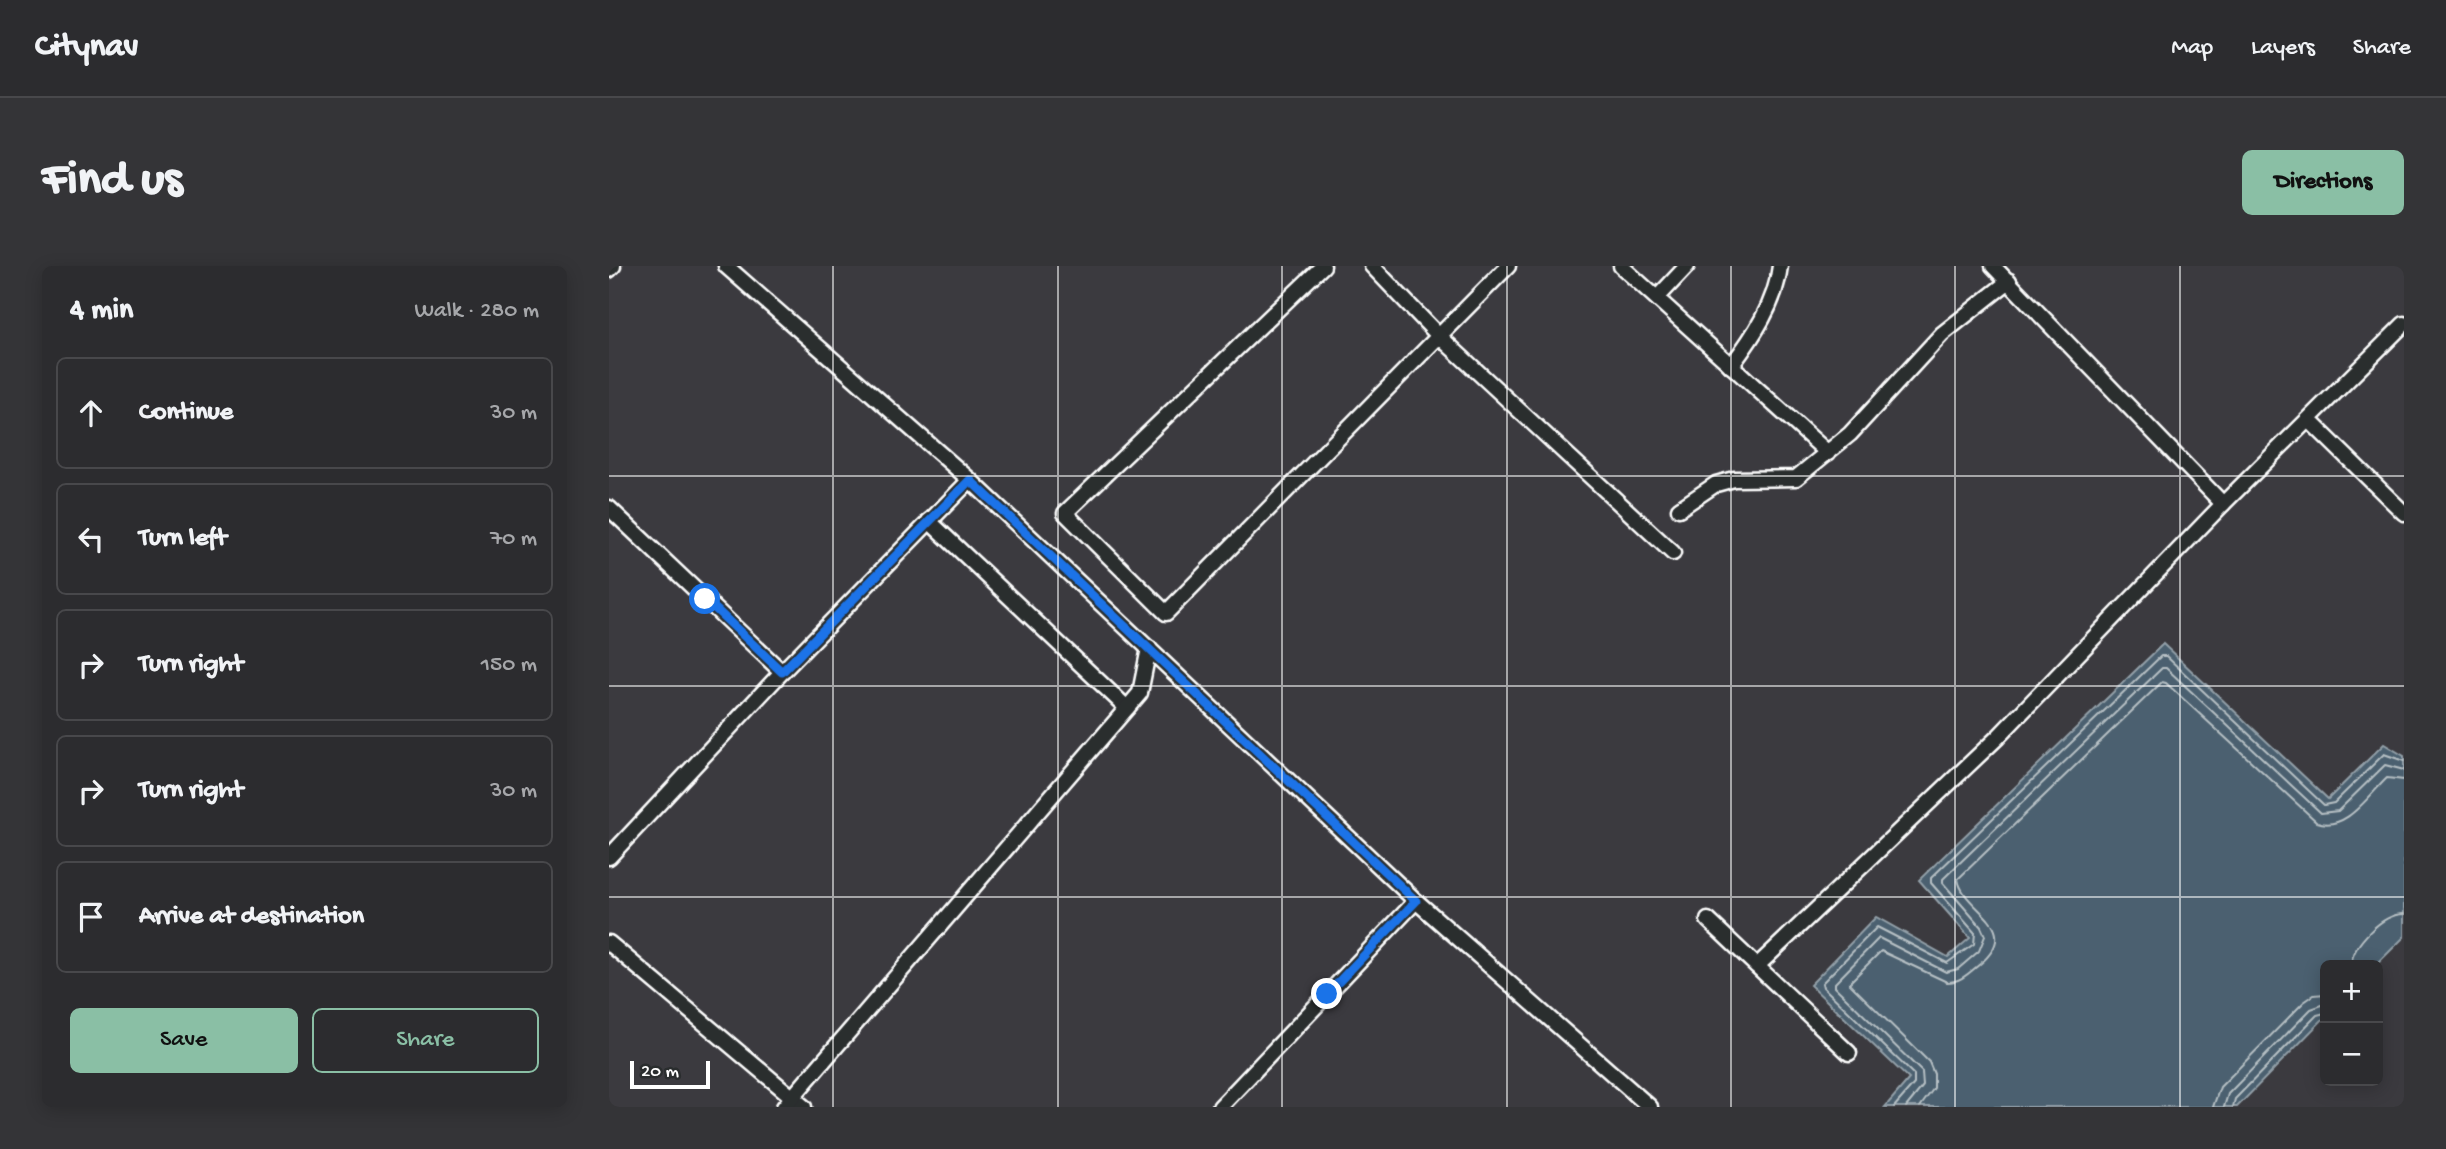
<!DOCTYPE html>
<html lang="en">
<head>
<meta charset="utf-8">
<style>
	:root { --surface:#2c2c2f; --page:#343437; --text:#f1f3f6; --muted:#a6a7aa; --line:#48484b; --accent:#8abfa5 }
	body { margin:0; font-family:"Gochi Hand",sans-serif; background:var(--page); color:var(--text) }
	.controls { position:absolute; right:21px; bottom:21px; display:grid; overflow:hidden; border-radius:10px; box-shadow:0 4px 18px #0003 }
	.controls button { width:63px; height:63px; display:grid; place-items:center; padding:0; border:0; border-bottom:2px solid var(--line); background:var(--surface); color:var(--text); font:35px sans-serif }
	.scale { position:absolute; left:21px; bottom:18px; width:80px; box-sizing:border-box; padding-left:7px; border:4px solid #fff; border-top:0; font-size:19px; line-height:24px; white-space:nowrap; color:#fff; -webkit-text-stroke:5px #2a2d2e; paint-order:stroke }
	.stop { position:absolute; width:21px; height:21px; margin:-16px; border:5px solid #1a73e8; border-radius:50%; background:#fff }
	.stop.end { background:#1a73e8; border-color:#fff; box-shadow:0 2px 7px #0008 }
	.list { margin:0; padding:0; list-style:none }
	h2 { display:flex; justify-content:space-between; align-items:center; height:91px; margin:0; padding:0 28px; font-size:30px }
	h2 small { font-size:23px; font-weight:400; color:var(--muted) }
	.list li { display:grid; grid-template-columns:46px 1fr auto; gap:21px; align-items:center; box-sizing:border-box; height:112px; margin:0 14px 14px; padding:0 14px; border:2px solid var(--line); border-radius:10px }
	.list b { display:block; font-size:26px; white-space:nowrap }
	.list em { font-size:23px; font-style:normal; color:var(--muted) }
	.actions { display:flex; gap:14px; padding:21px 28px }
	.actions a { flex:1; padding:16px 0; border:2px solid var(--accent); border-radius:10px; text-align:center; font-size:24px; color:var(--accent) }
	.actions .main { background:var(--accent); color:#111 }
	.icon { flex:none; width:38px; height:38px; fill:none; stroke:currentColor; stroke-width:2; stroke-linecap:round; stroke-linejoin:round }
	.map { position:relative; flex:none; width:1795px; height:841px; overflow:hidden; border-radius:10px }
	header { display:flex; align-items:center; gap:42px; box-sizing:border-box; height:98px; padding:0 35px; background:var(--surface); border-bottom:2px solid var(--line) }
	header strong { font-size:33px }
	nav { display:flex; gap:38px; margin-inline-start:auto; font-size:24px }
	.intro { display:flex; align-items:center; justify-content:space-between; box-sizing:border-box; height:168px; padding:0 42px }
	h1 { margin:0; font-size:49px }
	.button { padding:18px 32px; border-radius:10px; background:var(--accent); color:#111; font-size:24px; font-weight:700 }
	main { display:flex; gap:42px; padding:0 42px }
	aside { flex:1; background:var(--surface); border-radius:10px; box-shadow:0 4px 18px #0003 }
	.map>svg:first-child { display:block }
</style>
</head>
<body>
<header>
<strong>Citynav</strong>
<nav><a>Map</a><a>Layers</a><a>Share</a></nav>
</header>
<div class="intro"><h1>Find us</h1><a class="button">Directions</a></div>
<main>
<aside>
<h2>4 min<small>Walk · 280 m</small></h2>
<ul class="list">
<li><svg class="icon" aria-label="ahead" viewBox="0 0 24 24"><path d="M12 20V5M6 11l6-6 6 6"/></svg><div><b>Continue</b></div><em>30 m</em></li>
<li><svg class="icon" aria-label="left" viewBox="0 0 24 24"><path d="M17 20v-9H6M10 6l-5 5 5 5"/></svg><div><b>Turn left</b></div><em>70 m</em></li>
<li><svg class="icon" aria-label="right" viewBox="0 0 24 24"><path d="M7 20v-9h11M14 6l5 5-5 5"/></svg><div><b>Turn right</b></div><em>150 m</em></li>
<li><svg class="icon" aria-label="right" viewBox="0 0 24 24"><path d="M7 20v-9h11M14 6l5 5-5 5"/></svg><div><b>Turn right</b></div><em>30 m</em></li>
<li><svg class="icon" aria-label="arrive" viewBox="0 0 24 24"><path d="M6 21V4h12l-3 4 3 4H6"/></svg><div><b>Arrive at destination</b></div></li>
</ul>
<div class="actions"><a class="main">Save</a><a>Share</a></div>
</aside>
<div class="map">
<svg width="1795" height="841" viewBox="0 0 1795 841">
	<rect width="100%" height="100%" fill="#3b3a3f"/>
	<filter id="ink" filterUnits="userSpaceOnUse"><feTurbulence type="fractalNoise" baseFrequency=".0143" numOctaves="2"/><feDisplacementMap in="SourceGraphic" scale="14" xChannelSelector="R" yChannelSelector="G"/><feConvolveMatrix kernelMatrix="1 2 1 2 8 2 1 2 1" color-interpolation-filters="sRGB"/></filter>
	<g filter="url(#ink)">
		<path fill="#4b616f" stroke="#93a0a9" stroke-width="2" d="M 1554,378 L 1719,533 L 1775,478 L 1795,490 L 1795,671 L 1767,699 L 1716,699 L 1716,751 L 1628,841 L 1276,841 L 1300,813 L 1201,719 L 1267,651 L 1339,691 L 1361,672 L 1310,614 Z"/>
		<g fill="none" stroke-linecap="round" stroke-linejoin="round">
			<g stroke="#b7c0c5" stroke-width="2">
				<path d="M 1742,699 C 1744,678 1773,648 1795,648"/>
				<path d="M 1285,841 L 1305,818 L 1305,809 L 1214,721 L 1213,717 L 1268,661 L 1338,697 L 1365,678 L 1366,667 L 1322,617 L 1322,612 L 1552,390 L 1557,390 L 1715,539 L 1725,537 L 1775,488 L 1795,495"/>
				<path d="M 1297,841 L 1314,820 L 1313,806 L 1226,721 L 1226,717 L 1270,672 L 1337,706 L 1349,703 L 1370,685 L 1376,670 L 1372,661 L 1334,617 L 1334,613 L 1553,402 L 1557,402 L 1712,547 L 1729,545 L 1776,499 L 1795,504"/>
				<path d="M 1311,841 L 1325,822 L 1325,808 L 1320,796 L 1240,717 L 1272,685 L 1338,716 C 1352,716 1360,707 1371,698 C 1416,659 1354,645 1349,613 L 1553,416 L 1557,417 L 1708,556 C 1737,566 1759,530 1778,512 L 1795,514"/>
				<path d="M 1604,841 L 1611,821 L 1695,736 L 1705,729 L 1716,728"/>
				<path d="M 1615,841 L 1619,828 L 1702,743 L 1716,738"/>
				<path d="M 1624,841 L 1626,833 L 1708,749 L 1716,747"/>
			</g>
			<g stroke="#fff" stroke-width="19">
				<g id="lane">
					<path d="M 117,0 L 361,214 L 807,635 L 1041,841"/>
					<path d="M 714,0 L 456,247 L 557,347 L 899,0"/>
					<path d="M 763,0 L 830,70 L 1064,287"/>
					<path d="M 1012,0 L 1219,187"/>
					<path d="M 1384,0 L 1614,238"/>
					<path d="M 0,4 L 4,0"/>
					<path d="M 1048,32 L 1078,0"/>
					<path d="M 1122,100 C 1144,71 1167,37 1171,0"/>
					<path d="M 1700,154 L 1795,247"/>
					<path d="M 0,242 L 173,406"/>
					<path d="M 1070,243 L 1107,218 L 1125,213 L 1187,212 L 1241,168 L 1333,68 L 1400,15"/>
					<path d="M 320,255 L 518,442"/>
					<path d="M 0,591 L 173,406 L 361,214"/>
					<path d="M 1099,654 L 1240,787"/>
					<path d="M 0,677 L 195,841"/>
					<path d="M 1148,700 L 1389,471 L 1614,238 L 1795,58"/>
					<path d="M 175,841 L 531,427 L 540,382"/>
					<path d="M 611,841 L 807,635"/>
				</g>
			</g>
			<use href="#lane" stroke="#2a2d2e" stroke-width="14"/>
		</g>
	</g>
	<g fill="none" stroke-linecap="round" stroke-linejoin="round" filter="url(#ink)">
		<path stroke="#1a73e8" stroke-width="9" d="M 96,333 L 173,406 L 361,214 L 807,635 L 718,728"/>
	</g>
	<path fill="none" stroke="#fff" stroke-width="2" stroke-opacity="0.55" d="M 224,0 L 224,841M 449,0 L 449,841M 673,0 L 673,841M 898,0 L 898,841M 1122,0 L 1122,841M 1346,0 L 1346,841M 1571,0 L 1571,841M 0,210 L 1795,210M 0,420 L 1795,420M 0,631 L 1795,631"/>
</svg>
<div class="controls">
<button>+</button>
<button>−</button>
</div>
<div class="scale">20 m</div>
<div class="stop" style="left:96px;top:333px"></div>
<div class="stop end" style="left:718px;top:728px"></div>
</div>
</main>
</body>
</html>
